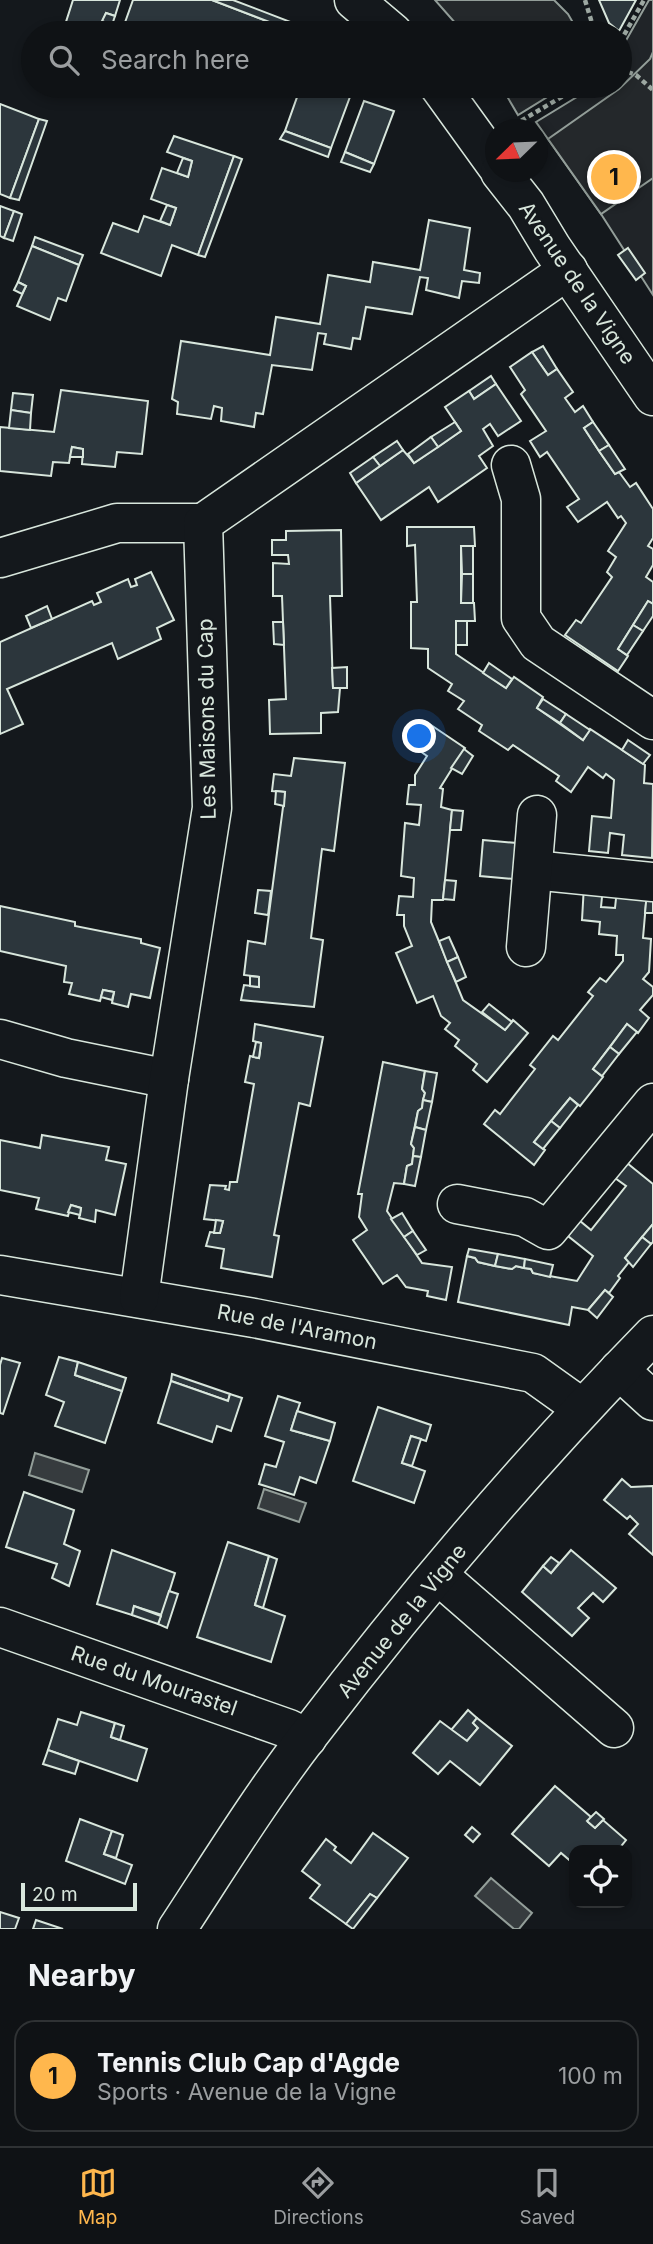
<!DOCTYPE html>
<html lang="en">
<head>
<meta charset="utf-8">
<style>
	:root { --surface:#0f1215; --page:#1d2022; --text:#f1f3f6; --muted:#9b9ea0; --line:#2f3234; --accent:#ffb74d }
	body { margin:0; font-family:Inter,sans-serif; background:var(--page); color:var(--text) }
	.controls { position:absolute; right:21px; bottom:21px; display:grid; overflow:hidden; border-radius:14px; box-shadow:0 4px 10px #0003 }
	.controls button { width:63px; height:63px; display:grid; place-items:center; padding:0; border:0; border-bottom:2px solid var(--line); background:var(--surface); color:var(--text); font:35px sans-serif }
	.compass { position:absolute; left:485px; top:119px; width:63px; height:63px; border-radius:50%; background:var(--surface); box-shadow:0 4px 10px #0003; rotate:247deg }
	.scale { position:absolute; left:21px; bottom:18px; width:116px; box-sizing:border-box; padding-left:7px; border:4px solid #d8e6dc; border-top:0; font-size:19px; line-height:24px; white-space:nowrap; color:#d8e6dc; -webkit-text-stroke:5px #14181c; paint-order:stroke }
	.you { position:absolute; left:420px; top:737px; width:24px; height:24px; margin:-18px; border:5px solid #fff; border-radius:50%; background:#1a73e8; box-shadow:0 0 0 10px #1a73e833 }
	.badge { display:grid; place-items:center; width:46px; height:46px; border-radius:50%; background:var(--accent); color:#111; font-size:23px; font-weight:700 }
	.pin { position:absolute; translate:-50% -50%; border:4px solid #fff; box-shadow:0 2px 7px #0006 }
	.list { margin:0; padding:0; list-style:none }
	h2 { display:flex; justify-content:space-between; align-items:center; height:91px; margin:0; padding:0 28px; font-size:30px }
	h2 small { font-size:23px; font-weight:400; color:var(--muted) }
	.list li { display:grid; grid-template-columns:46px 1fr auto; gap:21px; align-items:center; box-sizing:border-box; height:112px; margin:0 14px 14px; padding:0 14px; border:2px solid var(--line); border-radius:21px }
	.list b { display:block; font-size:26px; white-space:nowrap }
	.list p { margin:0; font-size:23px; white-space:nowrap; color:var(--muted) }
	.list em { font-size:23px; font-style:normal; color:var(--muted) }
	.icon { flex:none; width:38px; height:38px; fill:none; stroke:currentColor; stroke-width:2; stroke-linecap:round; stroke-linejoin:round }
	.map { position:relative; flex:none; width:653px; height:1929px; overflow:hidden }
	.search { position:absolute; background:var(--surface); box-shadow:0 4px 10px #0003; left:21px; right:21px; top:21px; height:77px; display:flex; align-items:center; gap:18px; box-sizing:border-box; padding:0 24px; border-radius:38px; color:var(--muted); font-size:26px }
	.sheet { height:217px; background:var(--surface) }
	nav { display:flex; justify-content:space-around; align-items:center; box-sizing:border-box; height:98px; border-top:2px solid var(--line); background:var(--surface); font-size:19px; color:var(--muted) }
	nav a { display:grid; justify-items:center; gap:4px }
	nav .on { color:var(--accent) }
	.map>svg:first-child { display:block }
</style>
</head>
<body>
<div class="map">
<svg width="653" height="1929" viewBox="0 0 653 1929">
	<rect width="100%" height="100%" fill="#14181c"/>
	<path fill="#202428" stroke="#939e99" stroke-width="2" d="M 649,0 L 653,0 L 653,295 L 601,214 L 536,122 L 595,86 L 620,86 L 620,51 Z"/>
	<g fill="#24282b" stroke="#939e99" stroke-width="2">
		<path d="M 435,0 L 554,0 L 568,14 L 579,33 L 464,33 Z"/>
		<path d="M 653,52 L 653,178 L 601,214 L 548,139 L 619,89 L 650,59 Z"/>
		<path d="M 501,86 L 565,86 L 518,115 Z"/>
	</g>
	<g fill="#363b3e" stroke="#939e99" stroke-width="2">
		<path d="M 35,1453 L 89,1470 L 82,1492 L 29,1475 Z"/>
		<path d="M 264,1489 L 306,1503 L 299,1522 L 258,1508 Z"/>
		<path d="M 491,1878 L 532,1913 L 519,1929 L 514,1929 L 475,1896 Z"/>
	</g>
	<g fill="#2c363c" stroke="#d8e6dc" stroke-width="2">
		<path d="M 73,0 L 120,0 L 115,16 L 106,13 L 98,33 L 87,33 L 65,25 Z"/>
		<path d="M 133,0 L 212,0 L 298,33 L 184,33 L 175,29 L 173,33 L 138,33 L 123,28 Z"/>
		<path d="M 212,0 L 233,0 L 301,26 L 298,33 Z"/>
		<path d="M 599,0 L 636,0 L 619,31 L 609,23 Z"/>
		<path d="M 106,13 L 115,16 L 112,25 L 102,21 Z"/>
		<path d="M 301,86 L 354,86 L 331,148 L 285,131 Z"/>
		<path d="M 364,101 L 394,111 L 374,164 L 345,152 Z"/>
		<path d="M 0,104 L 39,119 L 10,198 L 0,194 Z"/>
		<path d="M 39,119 L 47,121 L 19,200 L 10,198 Z"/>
		<path d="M 285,131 L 331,148 L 328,157 L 280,139 Z"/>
		<path d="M 174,136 L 234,156 L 198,255 L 172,245 L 161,276 L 101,253 L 113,223 L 138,232 L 144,216 L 170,225 L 176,208 L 151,199 L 162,168 L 188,177 L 192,161 L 167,152 Z"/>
		<path d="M 345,152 L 374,164 L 370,172 L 341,162 Z"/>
		<path d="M 234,156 L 242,159 L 205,257 L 198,255 Z"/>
		<path d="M 183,158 L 192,161 L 188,177 L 177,173 Z"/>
		<path d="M 167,205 L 176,208 L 170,225 L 160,221 Z"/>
		<path d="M 0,206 L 14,211 L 4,238 L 0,236 Z"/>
		<path d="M 14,211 L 22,214 L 13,241 L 4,238 Z"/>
		<path d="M 429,220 L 470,228 L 464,270 L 480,273 L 479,283 L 462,281 L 459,298 L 426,290 L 428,278 L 420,277 L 412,314 L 366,307 L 360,339 L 353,338 L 351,349 L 324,344 L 326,334 L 318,333 L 312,370 L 272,365 L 263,414 L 256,413 L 254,427 L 221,421 L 222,408 L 214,406 L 211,419 L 177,414 L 178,402 L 172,399 L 181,341 L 270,355 L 276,317 L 320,324 L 328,275 L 370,282 L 373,262 L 420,270 Z"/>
		<path d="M 35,237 L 83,255 L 79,265 L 32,246 Z"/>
		<path d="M 32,246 L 79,265 L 66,301 L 58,298 L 50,320 L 17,306 L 26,286 L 18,282 Z"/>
		<path d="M 628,248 L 645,273 L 636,280 L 618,255 Z"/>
		<path d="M 18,282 L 26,286 L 22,294 L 14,290 Z"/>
		<path d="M 543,346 L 557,369 L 548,375 L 532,352 Z"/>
		<path d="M 532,352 L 548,375 L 557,369 L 573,392 L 565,398 L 575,412 L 583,406 L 593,422 L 584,428 L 599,451 L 615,474 L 619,472 L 630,487 L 636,483 L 653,509 L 653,538 L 648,546 L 653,549 L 653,565 L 646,577 L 653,582 L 653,604 L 648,601 L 618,649 L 628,656 L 618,671 L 565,635 L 576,620 L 581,623 L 612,577 L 607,572 L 616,557 L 608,551 L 626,523 L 621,516 L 618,518 L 607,502 L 578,522 L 567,507 L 579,499 L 547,452 L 540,457 L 530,441 L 546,431 L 521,394 L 525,390 L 510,367 Z"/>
		<path d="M 491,376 L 496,384 L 474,399 L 469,391 Z"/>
		<path d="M 496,384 L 521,421 L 498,436 L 490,424 L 483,429 L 493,446 L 479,456 L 487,468 L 438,502 L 429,487 L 381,520 L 356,483 L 403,450 L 414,463 L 461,431 L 445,407 L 469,391 L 474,399 Z"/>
		<path d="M 61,390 L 148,401 L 142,454 L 117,452 L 115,467 L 82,464 L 83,449 L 72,447 L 69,463 L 53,462 L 51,476 L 0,471 L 0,427 L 54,432 Z"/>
		<path d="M 13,393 L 33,395 L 31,413 L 11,410 Z"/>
		<path d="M 11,410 L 31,413 L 30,430 L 9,428 Z"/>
		<path d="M 455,422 L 461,431 L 438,447 L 431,437 Z"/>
		<path d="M 593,422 L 609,445 L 599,451 L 584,428 Z"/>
		<path d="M 431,437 L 438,447 L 414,463 L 408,454 Z"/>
		<path d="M 397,441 L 403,450 L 380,466 L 373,457 Z"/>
		<path d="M 609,445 L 625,469 L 615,474 L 599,451 Z"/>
		<path d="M 72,447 L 83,449 L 83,457 L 70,457 Z"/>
		<path d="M 373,457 L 380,466 L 356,483 L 350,473 Z"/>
		<path d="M 407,527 L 474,527 L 475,546 L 461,546 L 461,603 L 474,603 L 475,621 L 456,621 L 456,654 L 506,688 L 514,677 L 543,697 L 537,708 L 583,740 L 590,729 L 645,765 L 644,783 L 653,784 L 652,858 L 622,855 L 624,835 L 610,833 L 608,853 L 589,851 L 592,816 L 611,818 L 614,780 L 606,774 L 603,778 L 588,767 L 571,792 L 556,781 L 559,776 L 513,745 L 508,750 L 479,731 L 482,725 L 458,709 L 464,701 L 448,691 L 452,684 L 428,668 L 428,649 L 411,648 L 411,602 L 417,602 L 415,545 L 407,546 Z"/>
		<path d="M 341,530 L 342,596 L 330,596 L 333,688 L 340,688 L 338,712 L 321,713 L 321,733 L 270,734 L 269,700 L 286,699 L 282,596 L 273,596 L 273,563 L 289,564 L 288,555 L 272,555 L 272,540 L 286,540 L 286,531 Z"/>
		<path d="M 461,546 L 473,546 L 473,574 L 462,574 Z"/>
		<path d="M 151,572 L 174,620 L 157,628 L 161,639 L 118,659 L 112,643 L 7,689 L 23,724 L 0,734 L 0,642 L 92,601 L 94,605 L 101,602 L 97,593 L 128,579 L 131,587 L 137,585 L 135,579 Z"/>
		<path d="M 462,574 L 473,574 L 473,603 L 461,603 Z"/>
		<path d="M 648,601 L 653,604 L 653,616 L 643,631 L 633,625 Z"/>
		<path d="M 47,606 L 52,619 L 31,628 L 26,616 Z"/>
		<rect x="456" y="621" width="11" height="24"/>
		<path d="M 273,622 L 283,622 L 284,645 L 274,644 Z"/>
		<path d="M 633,625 L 643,631 L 627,655 L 618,649 Z"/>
		<path d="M 489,663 L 512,679 L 506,688 L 483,673 Z"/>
		<path d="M 347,667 L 347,688 L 333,688 L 332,668 Z"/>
		<path d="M 543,699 L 566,714 L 560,723 L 537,708 Z"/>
		<path d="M 566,714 L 590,730 L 583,740 L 560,723 Z"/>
		<path d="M 428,723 L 465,748 L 440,788 L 443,789 L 441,807 L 452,810 L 443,900 L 432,900 L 431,922 L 463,1000 L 505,1030 L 513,1020 L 528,1033 L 487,1082 L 473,1070 L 477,1064 L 455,1046 L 459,1040 L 445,1029 L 450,1023 L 441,1016 L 433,996 L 417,1003 L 396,953 L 412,946 L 404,926 L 404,915 L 397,915 L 399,896 L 413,897 L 414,878 L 401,876 L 405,823 L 419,825 L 421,805 L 407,804 L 409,785 L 415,785 L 415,775 L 427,756 L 413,746 Z"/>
		<path d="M 628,740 L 650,755 L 643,764 L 622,750 Z"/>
		<path d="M 464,749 L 473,756 L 462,774 L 451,768 Z"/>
		<path d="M 294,758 L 345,763 L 334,851 L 322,849 L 311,938 L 323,940 L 314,1007 L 241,1000 L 244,985 L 259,987 L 259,977 L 244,975 L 248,941 L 265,944 L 285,792 L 272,791 L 274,774 L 291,776 Z"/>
		<path d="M 276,791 L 285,792 L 284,806 L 275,804 Z"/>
		<path d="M 452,810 L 463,811 L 461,830 L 450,830 Z"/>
		<path d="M 483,840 L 517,843 L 514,879 L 480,876 Z"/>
		<path d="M 445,880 L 456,881 L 454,900 L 443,899 Z"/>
		<path d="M 584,885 L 603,887 L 601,907 L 615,908 L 617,889 L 647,892 L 643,938 L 651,939 L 649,972 L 643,979 L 653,987 L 653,995 L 640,1010 L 649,1018 L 638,1033 L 627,1024 L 593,1069 L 603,1077 L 580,1106 L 570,1098 L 534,1142 L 545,1150 L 534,1165 L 484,1124 L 495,1110 L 500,1114 L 535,1069 L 530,1065 L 553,1036 L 558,1040 L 593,996 L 588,992 L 600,978 L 606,982 L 623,961 L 623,955 L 616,955 L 617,936 L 599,934 L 600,922 L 582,920 Z"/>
		<path d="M 258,890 L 271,891 L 268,915 L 255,913 Z"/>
		<path d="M 647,892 L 653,893 L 653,913 L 645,913 Z"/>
		<path d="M 0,906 L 75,922 L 75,926 L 141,939 L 141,943 L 160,948 L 150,998 L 131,994 L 128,1007 L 112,1003 L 114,992 L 103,990 L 100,1001 L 69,994 L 72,983 L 64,982 L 66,966 L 0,951 Z"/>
		<path d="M 449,937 L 458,957 L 447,962 L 439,941 Z"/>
		<path d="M 458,957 L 466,977 L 456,982 L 447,962 Z"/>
		<path d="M 250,976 L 259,977 L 259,987 L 250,986 Z"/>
		<path d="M 103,990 L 114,992 L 112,1000 L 101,997 Z"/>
		<path d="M 489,1004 L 512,1022 L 505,1030 L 482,1012 Z"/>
		<path d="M 255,1024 L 323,1037 L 310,1106 L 299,1103 L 274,1235 L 279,1236 L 272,1277 L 221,1268 L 224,1249 L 206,1246 L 210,1232 L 220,1233 L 223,1221 L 204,1219 L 210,1185 L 226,1186 L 225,1189 L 229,1190 L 230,1182 L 237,1182 L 254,1084 L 245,1082 L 250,1056 L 259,1058 L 261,1043 L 253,1041 Z"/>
		<path d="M 627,1024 L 637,1032 L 619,1054 L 610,1047 Z"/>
		<path d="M 256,1042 L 261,1043 L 259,1058 L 253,1057 Z"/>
		<path d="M 610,1047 L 619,1054 L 602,1076 L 593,1069 Z"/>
		<path d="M 383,1062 L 425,1071 L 422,1089 L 425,1093 L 423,1100 L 422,1108 L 418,1111 L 411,1144 L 414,1148 L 412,1164 L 407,1166 L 404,1184 L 394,1183 L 387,1211 L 422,1263 L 452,1267 L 446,1300 L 427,1296 L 428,1291 L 406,1287 L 397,1275 L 383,1284 L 353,1240 L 367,1230 L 359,1217 L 362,1194 L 358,1194 Z"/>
		<path d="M 425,1071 L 437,1073 L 432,1102 L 423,1100 L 425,1093 L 422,1089 Z"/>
		<path d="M 570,1098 L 578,1105 L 560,1128 L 551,1121 Z"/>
		<path d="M 423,1100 L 432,1102 L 426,1130 L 415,1127 L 418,1111 L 422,1108 Z"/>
		<path d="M 551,1121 L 560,1128 L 543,1149 L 534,1142 Z"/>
		<path d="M 415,1127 L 426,1130 L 421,1157 L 413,1156 L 414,1148 L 411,1144 Z"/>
		<path d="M 42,1135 L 109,1147 L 106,1160 L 126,1164 L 115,1215 L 96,1210 L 95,1222 L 79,1218 L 81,1208 L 71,1205 L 68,1216 L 36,1209 L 39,1198 L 0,1190 L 0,1140 L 40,1148 Z"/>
		<path d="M 413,1156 L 421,1157 L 415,1186 L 404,1184 L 407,1166 L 412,1164 Z"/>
		<path d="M 627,1163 L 653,1184 L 653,1224 L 625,1258 L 629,1262 L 618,1276 L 620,1278 L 609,1293 L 605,1290 L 588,1310 L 572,1307 L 569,1325 L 458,1302 L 467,1256 L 475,1258 L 478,1262 L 495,1266 L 512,1269 L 516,1266 L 524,1268 L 531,1269 L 533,1273 L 577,1281 L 593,1256 L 568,1236 L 580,1221 L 591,1230 L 626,1186 L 615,1178 Z"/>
		<path d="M 71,1205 L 81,1208 L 80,1215 L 68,1212 Z"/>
		<path d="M 402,1213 L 413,1231 L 404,1237 L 391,1219 Z"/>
		<path d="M 216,1220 L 223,1221 L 220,1233 L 214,1233 Z"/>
		<path d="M 653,1224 L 653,1242 L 651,1244 L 642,1237 Z"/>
		<path d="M 413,1231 L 426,1250 L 417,1255 L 404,1237 Z"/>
		<path d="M 642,1237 L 651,1244 L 633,1267 L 625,1258 Z"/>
		<path d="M 469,1249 L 498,1254 L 495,1266 L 478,1262 L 475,1258 L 467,1256 Z"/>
		<path d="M 498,1254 L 525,1259 L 524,1268 L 516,1266 L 512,1269 L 495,1266 Z"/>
		<path d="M 525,1259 L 553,1265 L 550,1277 L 533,1273 L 531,1269 L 524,1268 Z"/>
		<path d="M 605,1290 L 613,1297 L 597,1318 L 588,1310 Z"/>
		<path d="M 59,1357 L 78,1362 L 75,1375 L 122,1391 L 105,1443 L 55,1426 L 64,1402 L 46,1395 Z"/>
		<path d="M 2,1358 L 20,1363 L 3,1414 L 0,1413 L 0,1365 Z"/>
		<path d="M 78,1362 L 126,1378 L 122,1391 L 75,1375 Z"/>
		<path d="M 172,1374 L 230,1394 L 228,1401 L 171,1381 Z"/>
		<path d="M 171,1381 L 228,1401 L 230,1394 L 242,1398 L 231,1431 L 217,1426 L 212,1442 L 158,1423 Z"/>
		<path d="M 278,1396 L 300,1403 L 291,1430 L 330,1441 L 316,1483 L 300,1477 L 294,1495 L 259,1484 L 265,1464 L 276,1467 L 284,1442 L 265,1436 Z"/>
		<path d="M 378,1407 L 431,1425 L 426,1441 L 411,1436 L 402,1463 L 425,1471 L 414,1503 L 353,1481 Z"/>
		<path d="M 297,1411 L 335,1423 L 330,1441 L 291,1430 Z"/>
		<path d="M 411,1436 L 421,1439 L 412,1466 L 402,1463 Z"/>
		<path d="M 622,1479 L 631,1487 L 653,1486 L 653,1555 L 629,1534 L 638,1524 L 630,1516 L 627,1519 L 604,1500 Z"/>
		<path d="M 24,1492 L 74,1510 L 64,1544 L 80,1551 L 69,1586 L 52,1578 L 57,1564 L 6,1547 Z"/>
		<path d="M 228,1542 L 269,1556 L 255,1605 L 285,1616 L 271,1662 L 197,1637 Z"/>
		<path d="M 112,1550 L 175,1573 L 162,1615 L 134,1606 L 132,1615 L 97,1604 Z"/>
		<path d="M 571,1550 L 616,1588 L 603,1602 L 593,1593 L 578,1608 L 589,1618 L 572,1636 L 522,1592 L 543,1566 L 551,1573 Z"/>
		<path d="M 269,1556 L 277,1559 L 263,1608 L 255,1605 Z"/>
		<path d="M 551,1557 L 559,1563 L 551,1573 L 543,1566 Z"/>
		<path d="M 169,1591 L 178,1594 L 167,1628 L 158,1624 Z"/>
		<path d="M 134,1606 L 161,1616 L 158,1624 L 132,1615 Z"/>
		<path d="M 468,1710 L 477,1718 L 473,1723 L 478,1728 L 467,1741 L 451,1730 Z"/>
		<path d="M 81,1712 L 115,1723 L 111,1737 L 147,1749 L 137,1781 L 48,1750 L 58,1719 L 77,1725 Z"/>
		<path d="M 477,1718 L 512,1746 L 480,1785 L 450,1761 L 438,1774 L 413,1753 L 440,1721 L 467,1741 L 478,1728 L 473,1723 Z"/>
		<path d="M 115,1723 L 124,1726 L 120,1740 L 111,1737 Z"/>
		<path d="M 48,1750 L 79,1761 L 75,1774 L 43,1764 Z"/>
		<path d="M 555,1786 L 591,1817 L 588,1822 L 595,1828 L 603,1820 L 626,1840 L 618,1850 L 574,1850 L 574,1864 L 561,1853 L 549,1866 L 512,1834 Z"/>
		<path d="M 596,1812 L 604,1819 L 595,1828 L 587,1821 Z"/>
		<path d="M 80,1819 L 112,1831 L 104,1854 L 132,1865 L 125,1884 L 66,1861 Z"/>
		<path d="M 472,1827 L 480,1834 L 473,1842 L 465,1835 Z"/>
		<path d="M 112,1831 L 123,1835 L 116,1858 L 104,1854 Z"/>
		<path d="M 373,1833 L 408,1858 L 377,1898 L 370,1894 L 346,1924 L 310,1898 L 320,1885 L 302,1871 L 326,1839 L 336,1847 L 334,1850 L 351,1863 Z"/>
		<path d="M 370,1894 L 377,1898 L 353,1929 L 346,1924 Z"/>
		<path d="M 0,1912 L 19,1918 L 15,1929 L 0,1929 Z"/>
		<path d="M 36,1920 L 63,1929 L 33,1929 Z"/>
	</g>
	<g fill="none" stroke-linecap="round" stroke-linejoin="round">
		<g stroke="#d8e6dc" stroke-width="41">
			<g id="minor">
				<path d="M 354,0 L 393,33"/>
				<path d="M 439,86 L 496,165"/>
				<path d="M 500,172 L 526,205 L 552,248 L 653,396"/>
				<path d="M 511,465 L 521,499 L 521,618 L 538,643 L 653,720"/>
				<path d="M 0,558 L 117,523 L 203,523"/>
				<path d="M 533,870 L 653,882"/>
				<path d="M 526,947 L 537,815"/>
				<path d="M 0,1039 L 66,1058 L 169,1079"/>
				<path d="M 457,1204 L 525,1217 L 548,1230 L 653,1103"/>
				<path d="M 0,1275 L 254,1318 L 533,1373 L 582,1408"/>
				<path d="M 139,1298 L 169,1079 L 212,808 L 203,523 L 568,270"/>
				<path d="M 619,1370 L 653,1401"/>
				<path d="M 438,1575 L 614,1728"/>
				<path d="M 0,1627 L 289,1729 L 307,1738"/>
				<path d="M 177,1929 C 219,1865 261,1797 308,1736 C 415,1596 530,1461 653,1335"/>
			</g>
		</g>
		<g stroke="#9da8a2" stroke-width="4.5" stroke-dasharray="5 3.5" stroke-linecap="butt">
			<path d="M 585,0 L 595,33"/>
			<path d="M 620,42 L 644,0"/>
			<path d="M 620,69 L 636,75 L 653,90"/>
			<path d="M 514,125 L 580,86"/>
		</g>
		<use href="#minor" stroke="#14181c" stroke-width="38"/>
	</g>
	<g text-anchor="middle" stroke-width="5" stroke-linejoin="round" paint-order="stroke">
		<g font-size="21" fill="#d8e6dc" stroke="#14181c">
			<text transform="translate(577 283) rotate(56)" y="7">Avenue de la Vigne</text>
			<text transform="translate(207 719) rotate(-91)" y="7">Les Maisons du Cap</text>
			<text transform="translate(297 1327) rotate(11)" y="7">Rue de l'Aramon</text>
			<text transform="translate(402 1621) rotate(-51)" y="7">Avenue de la Vigne</text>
			<text transform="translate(154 1681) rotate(19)" y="7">Rue du Mourastel</text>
		</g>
	</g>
</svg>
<div class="controls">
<button><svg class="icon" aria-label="locate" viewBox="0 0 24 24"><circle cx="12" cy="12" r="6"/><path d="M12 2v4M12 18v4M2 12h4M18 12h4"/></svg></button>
</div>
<svg class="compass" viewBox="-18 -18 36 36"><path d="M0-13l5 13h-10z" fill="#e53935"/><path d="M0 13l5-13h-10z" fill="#9b9ea0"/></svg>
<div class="scale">20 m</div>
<div class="you"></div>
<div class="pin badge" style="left:614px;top:177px">1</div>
<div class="search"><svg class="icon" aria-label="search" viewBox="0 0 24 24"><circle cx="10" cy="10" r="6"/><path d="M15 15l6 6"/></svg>Search here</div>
</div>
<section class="sheet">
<h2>Nearby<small></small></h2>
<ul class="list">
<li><span class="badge">1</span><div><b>Tennis Club Cap d'Agde</b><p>Sports · Avenue de la Vigne</p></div><em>100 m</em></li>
</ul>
</section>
<nav>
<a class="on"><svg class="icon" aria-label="map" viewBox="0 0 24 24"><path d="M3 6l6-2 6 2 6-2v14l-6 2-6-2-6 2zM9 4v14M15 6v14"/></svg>Map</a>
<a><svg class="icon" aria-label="directions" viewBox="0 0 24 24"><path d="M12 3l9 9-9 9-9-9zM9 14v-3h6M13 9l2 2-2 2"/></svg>Directions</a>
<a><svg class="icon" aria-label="saved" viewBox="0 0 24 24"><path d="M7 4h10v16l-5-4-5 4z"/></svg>Saved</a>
</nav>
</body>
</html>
